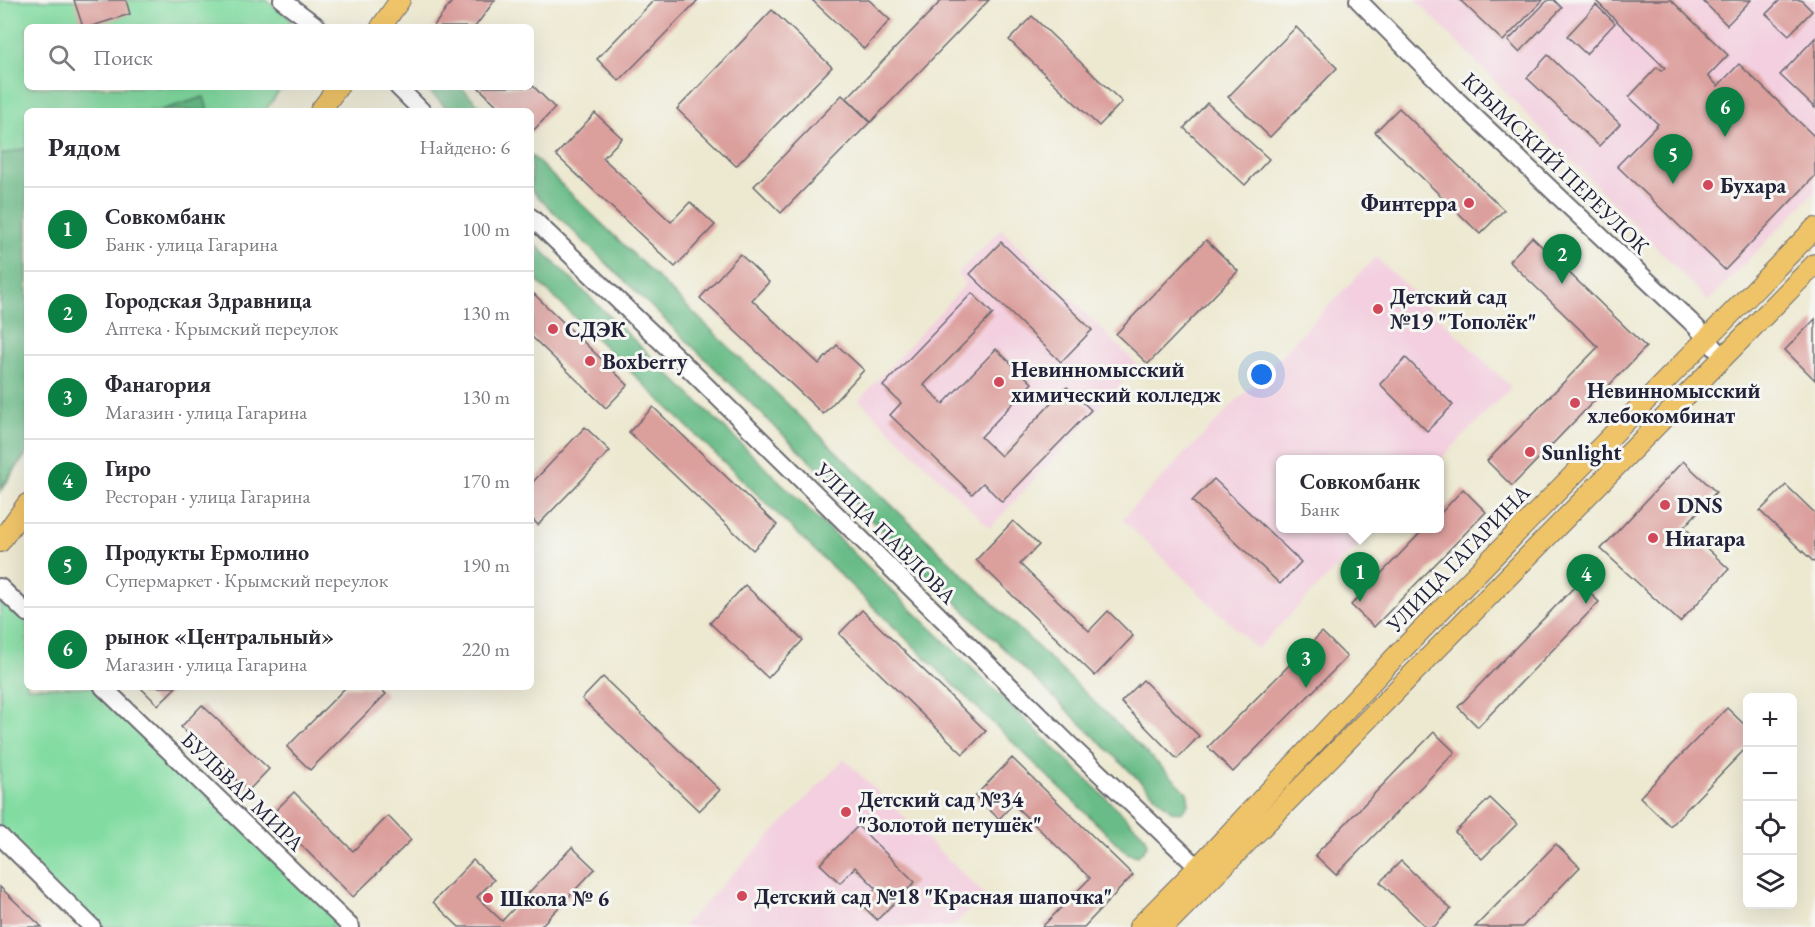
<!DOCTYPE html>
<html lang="ru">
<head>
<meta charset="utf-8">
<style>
	:root { --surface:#fff; --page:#f2f2f3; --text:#2b2b33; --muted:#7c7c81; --line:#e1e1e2; --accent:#0b8043 }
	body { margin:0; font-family:"EB Garamond",serif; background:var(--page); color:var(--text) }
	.controls { position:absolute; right:18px; bottom:18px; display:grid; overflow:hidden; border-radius:9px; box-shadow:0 6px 24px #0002 }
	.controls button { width:54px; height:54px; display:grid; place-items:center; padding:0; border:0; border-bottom:2px solid var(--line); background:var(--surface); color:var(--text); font:30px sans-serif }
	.you { position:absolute; left:1262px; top:375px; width:21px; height:21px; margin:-15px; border:4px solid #fff; border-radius:50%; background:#1a73e8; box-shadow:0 0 0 9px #1a73e833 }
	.badge { display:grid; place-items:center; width:39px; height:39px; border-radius:50%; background:var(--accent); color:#fff; font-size:20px; font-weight:700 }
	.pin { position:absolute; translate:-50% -50px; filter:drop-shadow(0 2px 3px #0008) }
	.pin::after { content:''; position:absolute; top:32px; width:21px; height:18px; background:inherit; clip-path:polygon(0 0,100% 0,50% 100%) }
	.popup { position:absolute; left:1276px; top:455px; width:168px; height:78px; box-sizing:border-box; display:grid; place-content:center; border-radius:9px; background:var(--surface); filter:drop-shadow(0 2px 4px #0005); font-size:20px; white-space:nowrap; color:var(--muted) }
	.popup b { font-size:22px; color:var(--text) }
	.popup::after { content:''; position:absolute; left:50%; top:100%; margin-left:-12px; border:12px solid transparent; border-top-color:var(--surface) }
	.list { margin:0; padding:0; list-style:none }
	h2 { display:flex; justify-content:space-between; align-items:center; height:78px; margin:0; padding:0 24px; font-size:26px }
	h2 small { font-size:20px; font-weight:400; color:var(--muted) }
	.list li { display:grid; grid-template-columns:39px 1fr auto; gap:18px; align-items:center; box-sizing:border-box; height:84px; padding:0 24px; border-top:2px solid var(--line) }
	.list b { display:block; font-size:22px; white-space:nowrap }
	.list p { margin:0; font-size:20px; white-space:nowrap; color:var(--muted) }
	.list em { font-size:20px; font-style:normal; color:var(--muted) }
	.icon { flex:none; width:33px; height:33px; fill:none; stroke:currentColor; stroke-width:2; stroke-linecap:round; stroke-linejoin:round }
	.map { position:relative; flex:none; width:1815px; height:927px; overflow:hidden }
	.search { position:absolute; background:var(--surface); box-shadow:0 6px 24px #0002; left:24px; top:24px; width:510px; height:66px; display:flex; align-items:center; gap:15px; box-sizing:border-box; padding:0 21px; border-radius:9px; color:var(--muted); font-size:22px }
	.panel { position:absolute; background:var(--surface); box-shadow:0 6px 24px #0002; left:24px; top:108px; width:510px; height:582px; border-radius:9px }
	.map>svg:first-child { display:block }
</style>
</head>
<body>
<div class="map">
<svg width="1815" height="927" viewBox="0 0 1815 927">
	<rect width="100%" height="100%" fill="#f6f6f2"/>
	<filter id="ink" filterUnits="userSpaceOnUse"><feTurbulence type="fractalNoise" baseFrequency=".0167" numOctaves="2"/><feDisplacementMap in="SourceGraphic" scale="12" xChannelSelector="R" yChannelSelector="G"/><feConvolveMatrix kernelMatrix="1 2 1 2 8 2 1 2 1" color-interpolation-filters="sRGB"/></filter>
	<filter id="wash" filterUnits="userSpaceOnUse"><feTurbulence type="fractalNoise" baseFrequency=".008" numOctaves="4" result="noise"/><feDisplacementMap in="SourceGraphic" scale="24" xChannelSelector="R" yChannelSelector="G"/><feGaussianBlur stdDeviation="1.35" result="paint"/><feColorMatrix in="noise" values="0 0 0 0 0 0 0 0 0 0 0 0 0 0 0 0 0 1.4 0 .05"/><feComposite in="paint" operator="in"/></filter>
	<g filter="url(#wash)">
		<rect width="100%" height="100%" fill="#ede9d1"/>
		<g fill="#f3cfdf">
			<path d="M 1416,0 L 1815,0 L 1815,192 L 1708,301 Z"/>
			<path d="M 1001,229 L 1138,365 L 990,528 L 859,400 L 966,284 L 957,274 Z"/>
			<path d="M 1376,257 L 1511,387 L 1440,460 L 1280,460 L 1280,528 L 1374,529 L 1257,649 L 1122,519 Z"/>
			<path d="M 844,759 L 984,894 L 952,927 L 682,927 Z"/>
		</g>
		<g fill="#82dca1" stroke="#527f6e" stroke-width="1.5">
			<path d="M 0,0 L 266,0 L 288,16 L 293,27 L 27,27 L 27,87 L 282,87 L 265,111 L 27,111 L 27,453 L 0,492 Z"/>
			<path d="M 0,587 L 27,613 L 27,687 L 103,687 L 351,927 L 92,927 L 0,836 Z"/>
		</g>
		<g fill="#69bc87" stroke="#466f61" stroke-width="1.5">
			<path d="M 425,87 L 461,87 L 485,111 L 450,111 Z"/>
			<path d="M 204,97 L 208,111 L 158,111 Z"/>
			<path d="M 27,148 L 27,453 L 1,487 L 0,155 Z"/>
			<path d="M 531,155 L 1187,792 L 1189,804 L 1181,812 L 1171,811 L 531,190 Z"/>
			<path d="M 531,240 L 1146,837 L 1147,846 L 1138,856 L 1127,853 L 531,275 Z"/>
		</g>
		<g id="blocks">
			<g fill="#db9f9c">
				<path d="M 74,0 L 126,0 L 130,14 L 89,27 L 83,27 Z"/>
				<path d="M 453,0 L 495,0 L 475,27 L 433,27 Z"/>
				<path d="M 654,0 L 698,0 L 619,81 L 597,59 Z"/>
				<path d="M 812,0 L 869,0 L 890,20 L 864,49 Z"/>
				<path d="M 942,0 L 989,0 L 871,122 L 847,98 Z"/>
				<path d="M 1460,0 L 1543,0 L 1503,41 Z"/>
				<path d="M 1548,0 L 1554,0 L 1562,8 L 1519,52 L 1508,41 Z"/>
				<path d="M 1595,0 L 1671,0 L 1728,55 L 1708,76 L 1718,86 L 1739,64 L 1815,137 L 1815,176 L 1725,270 L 1617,166 L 1658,124 L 1629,97 L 1657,67 L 1661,71 L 1665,68 Z"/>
				<path d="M 1702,0 L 1751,0 L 1727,25 Z"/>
				<path d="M 1780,0 L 1801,0 L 1812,11 L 1789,35 L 1766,14 Z"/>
				<path d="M 1596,5 L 1615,23 L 1586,54 L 1567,36 Z"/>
				<path d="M 772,10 L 832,67 L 736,166 L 677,109 Z"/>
				<path d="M 1032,16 L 1122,102 L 1099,126 L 1009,40 Z"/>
				<path d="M 1296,27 L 1337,68 L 1270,137 L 1228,97 Z"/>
				<path d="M 1815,38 L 1815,108 L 1780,75 Z"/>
				<path d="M 1548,55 L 1620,124 L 1599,146 L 1527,78 Z"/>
				<path d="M 531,84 L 555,108 L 531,133 L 531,111 L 503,111 L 478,87 L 531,87 Z"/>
				<path d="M 842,95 L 870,122 L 781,213 L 754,186 Z"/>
				<path d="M 1207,103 L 1269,159 L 1245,185 L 1184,128 Z"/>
				<path d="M 1399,108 L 1504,210 L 1480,234 L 1375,132 Z"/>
				<path d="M 595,113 L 622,138 L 603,158 L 671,222 L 690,202 L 715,225 L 675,267 L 556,155 Z"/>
				<path d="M 1532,237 L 1646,347 L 1512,486 L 1487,461 L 1598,347 L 1509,261 Z"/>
				<path d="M 1206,240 L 1238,271 L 1148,364 L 1116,334 Z"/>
				<path d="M 1001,242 L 1092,330 L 1061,362 L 970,274 Z"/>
				<path d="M 740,254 L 769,282 L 752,300 L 819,364 L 837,345 L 864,370 L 823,414 L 700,298 Z"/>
				<path d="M 972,293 L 993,314 L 924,385 L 943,404 L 996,349 L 1032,383 L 981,437 L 1001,456 L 1067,387 L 1091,410 L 1002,502 L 983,483 L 972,494 L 890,415 L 901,403 L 883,386 Z"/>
				<path d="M 534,294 L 628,385 L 606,408 L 531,336 L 531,298 Z"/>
				<path d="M 1815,319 L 1815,380 L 1785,350 Z"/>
				<path d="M 1406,358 L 1453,405 L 1427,431 L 1380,384 Z"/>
				<path d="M 653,407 L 777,525 L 753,550 L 629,432 Z"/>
				<path d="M 585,427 L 610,451 L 538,525 L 531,518 L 531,484 Z"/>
				<path d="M 1683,461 L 1716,492 L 1684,527 L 1729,569 L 1680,622 L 1601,549 Z"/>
				<path d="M 1214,479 L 1301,562 L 1280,584 L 1192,501 Z"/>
				<path d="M 1786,485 L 1815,513 L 1815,563 L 1760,511 Z"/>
				<path d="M 1463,489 L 1486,512 L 1374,627 L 1351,605 L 1425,528 L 1440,528 L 1440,514 Z"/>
				<path d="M 1013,521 L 1039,545 L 1020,564 L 1089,631 L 1108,611 L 1133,636 L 1095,676 L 976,560 Z"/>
				<path d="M 1579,582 L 1599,602 L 1478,727 L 1458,707 Z"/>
				<path d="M 745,585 L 803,640 L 768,678 L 710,623 Z"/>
				<path d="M 862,610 L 986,731 L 963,754 L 839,634 Z"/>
				<path d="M 1322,632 L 1347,657 L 1233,772 L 1208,747 Z"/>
				<path d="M 603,677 L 720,790 L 699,811 L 582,699 Z"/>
				<path d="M 1143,680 L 1199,736 L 1177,759 L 1121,702 Z"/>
				<path d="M 140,687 L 176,687 L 158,705 Z"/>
				<path d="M 346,687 L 379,687 L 386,694 L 310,770 L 287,747 Z"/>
				<path d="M 202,705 L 269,769 L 248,791 L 181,727 Z"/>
				<path d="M 1727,708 L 1748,728 L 1748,746 L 1670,826 L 1640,797 Z"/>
				<path d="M 1434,732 L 1455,752 L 1336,875 L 1315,855 Z"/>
				<path d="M 1012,758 L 1133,875 L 1084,927 L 1042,927 L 1090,878 L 1013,804 L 999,819 L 975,796 Z"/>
				<path d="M 294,792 L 353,851 L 388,816 L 411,840 L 353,897 L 271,815 Z"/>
				<path d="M 1490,798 L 1517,824 L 1482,859 L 1455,832 Z"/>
				<path d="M 858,826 L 915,882 L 877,920 L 861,904 L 876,888 L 855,867 L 840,883 L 820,864 Z"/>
				<path d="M 1556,844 L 1580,867 L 1522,927 L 1475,927 Z"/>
				<path d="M 572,847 L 595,869 L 540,927 L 459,927 L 433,902 L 473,860 L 494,880 L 477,897 L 502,921 Z"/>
				<path d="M 1401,861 L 1451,909 L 1434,927 L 1426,927 L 1380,882 Z"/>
				<path d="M 0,887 L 42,927 L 0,927 Z"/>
			</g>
		</g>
	</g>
	<g filter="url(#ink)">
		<use href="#blocks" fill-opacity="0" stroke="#696870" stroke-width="1.5"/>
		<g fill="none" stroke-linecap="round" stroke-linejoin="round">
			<g stroke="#696870" stroke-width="20">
				<g id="minor">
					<path d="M 282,0 L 318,27"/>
					<path d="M 1358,0 L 1457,100 L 1690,321 L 1707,338 L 1723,358"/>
					<path d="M 398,87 L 422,111"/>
					<path d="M 531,217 L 677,357 L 1076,751 L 1207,876"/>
					<path d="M 0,587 L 27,613"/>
					<path d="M 103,687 L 351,927"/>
					<path d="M 0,836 L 92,927"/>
				</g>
			</g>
			<g stroke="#696870" stroke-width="22">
				<g id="major">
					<path d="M 381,27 L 400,0"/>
					<path d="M 320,111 L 338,87"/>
					<path d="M 0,542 L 27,504"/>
					<path d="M 1139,927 L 1198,867 L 1396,656 L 1815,228"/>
					<path d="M 1164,927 L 1815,264"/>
				</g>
			</g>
			<use href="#minor" stroke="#fff" stroke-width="16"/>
			<use href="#major" stroke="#efc469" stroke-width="20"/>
		</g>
	</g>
	<g fill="#d1495b" stroke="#f6f6f2" stroke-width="2">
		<circle cx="1708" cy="185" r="6"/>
		<circle cx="1469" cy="203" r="6"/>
		<circle cx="1378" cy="309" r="6"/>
		<circle cx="553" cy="329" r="6"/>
		<circle cx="590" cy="361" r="6"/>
		<circle cx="999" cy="382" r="6"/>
		<circle cx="1575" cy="403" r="6"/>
		<circle cx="1530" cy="452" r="6"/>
		<circle cx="1665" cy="505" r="6"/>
		<circle cx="1653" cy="538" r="6"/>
		<circle cx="846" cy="812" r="6"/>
		<circle cx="742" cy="896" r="6"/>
		<circle cx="488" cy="898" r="6"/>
	</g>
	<g text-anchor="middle" stroke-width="6" stroke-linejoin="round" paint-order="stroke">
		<g font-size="22" fill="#22223b" stroke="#f6f6f2">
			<text transform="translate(1556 163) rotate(44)" y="8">КРЫМСКИЙ ПЕРЕУЛОК</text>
			<text transform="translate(886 533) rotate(45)" y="8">УЛИЦА ПАВЛОВА</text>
			<text transform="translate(1458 558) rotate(-46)" y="8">УЛИЦА ГАГАРИНА</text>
			<text transform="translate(243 791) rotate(44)" y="8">БУЛЬВАР МИРА</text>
		</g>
		<g font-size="22" font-weight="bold" fill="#22223b" stroke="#f6f6f2" text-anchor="start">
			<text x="1720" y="193">Бухара</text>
			<text x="1457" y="211" text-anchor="end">Финтерра</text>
			<text x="1390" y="304">Детский сад<tspan x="1390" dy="25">№19 "Тополёк"</tspan></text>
			<text x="565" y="337">СДЭК</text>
			<text x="602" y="369">Boxberry</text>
			<text x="1011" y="377">Невинномысский<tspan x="1011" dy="25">химический колледж</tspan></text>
			<text x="1587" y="398">Невинномысский<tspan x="1587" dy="25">хлебокомбинат</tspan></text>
			<text x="1542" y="460">Sunlight</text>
			<text x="1677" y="513">DNS</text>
			<text x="1665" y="546">Ниагара</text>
			<text x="858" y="807">Детский сад №34<tspan x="858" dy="25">"Золотой петушёк"</tspan></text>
			<text x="754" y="904">Детский сад №18 "Красная шапочка"</text>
			<text x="500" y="906">Школа № 6</text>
		</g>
	</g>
</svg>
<div class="controls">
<button>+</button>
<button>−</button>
<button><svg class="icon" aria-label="locate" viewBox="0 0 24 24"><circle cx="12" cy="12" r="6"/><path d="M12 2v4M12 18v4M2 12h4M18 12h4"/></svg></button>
<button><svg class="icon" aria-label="layers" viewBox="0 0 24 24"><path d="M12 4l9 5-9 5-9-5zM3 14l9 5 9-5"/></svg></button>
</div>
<div class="you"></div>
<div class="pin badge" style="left:1360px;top:602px">1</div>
<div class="popup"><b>Совкомбанк</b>Банк</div>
<div class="pin badge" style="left:1562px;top:284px">2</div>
<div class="pin badge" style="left:1306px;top:688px">3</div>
<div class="pin badge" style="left:1586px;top:604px">4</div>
<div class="pin badge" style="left:1673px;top:184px">5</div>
<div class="pin badge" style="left:1725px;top:137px">6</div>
<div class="search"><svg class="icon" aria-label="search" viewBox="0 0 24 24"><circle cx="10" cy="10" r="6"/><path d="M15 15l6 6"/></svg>Поиск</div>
<section class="panel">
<h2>Рядом<small>Найдено: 6</small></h2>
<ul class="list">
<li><span class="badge">1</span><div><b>Совкомбанк</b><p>Банк · улица Гагарина</p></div><em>100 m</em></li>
<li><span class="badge">2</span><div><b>Городская Здравница</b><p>Аптека · Крымский переулок</p></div><em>130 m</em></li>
<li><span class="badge">3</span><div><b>Фанагория</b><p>Магазин · улица Гагарина</p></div><em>130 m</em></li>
<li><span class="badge">4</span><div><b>Гиро</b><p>Ресторан · улица Гагарина</p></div><em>170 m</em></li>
<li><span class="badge">5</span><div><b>Продукты Ермолино</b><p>Супермаркет · Крымский переулок</p></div><em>190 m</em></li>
<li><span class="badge">6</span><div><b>рынок «Центральный»</b><p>Магазин · улица Гагарина</p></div><em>220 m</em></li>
</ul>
</section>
</div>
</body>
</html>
